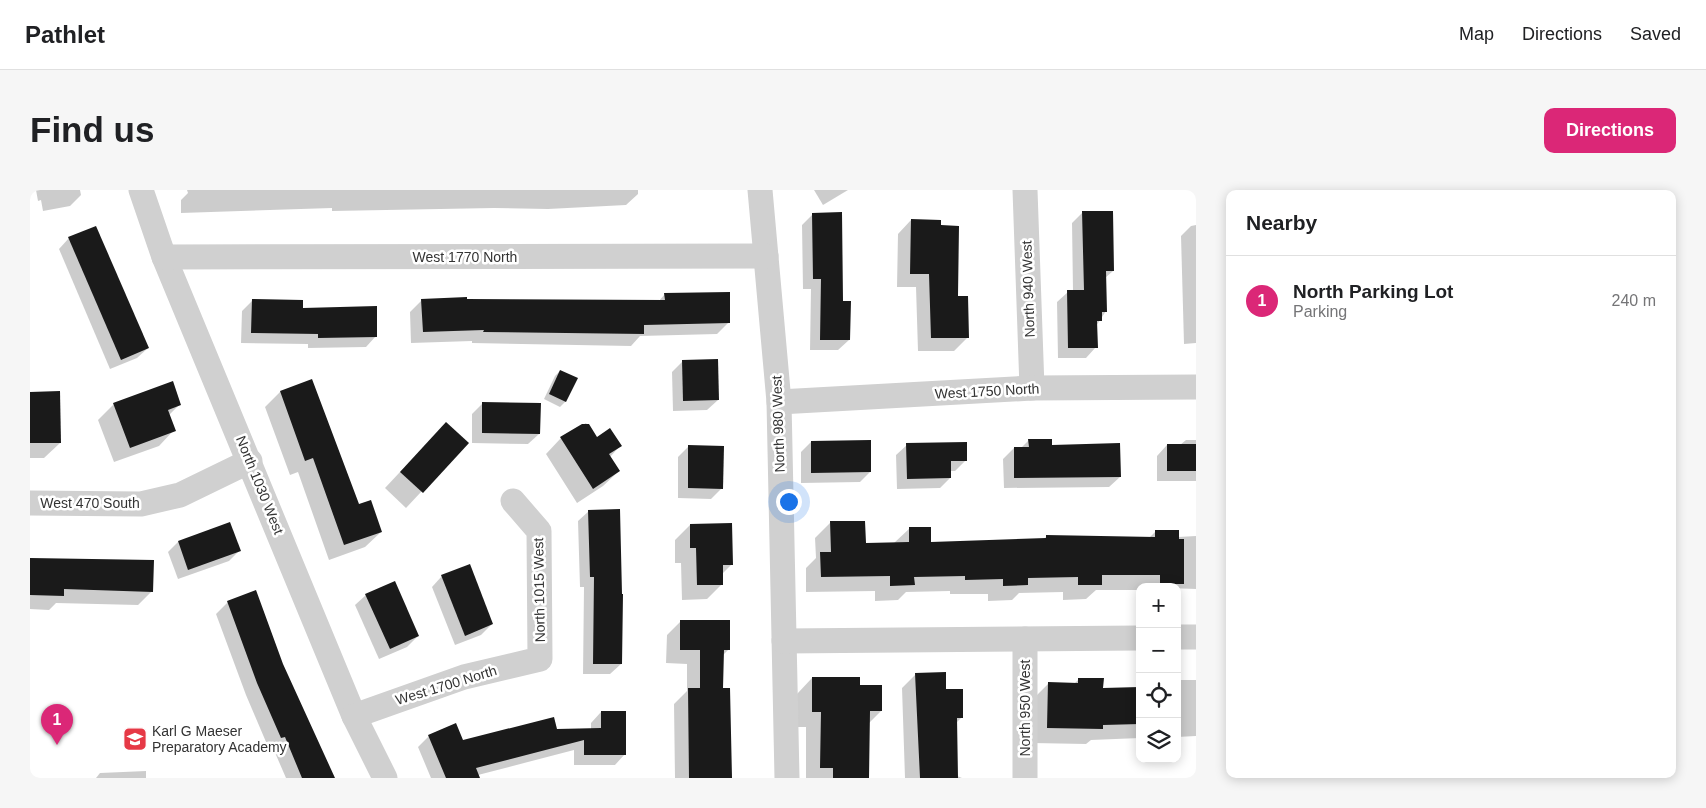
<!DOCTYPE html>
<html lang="en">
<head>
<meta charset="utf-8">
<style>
	:root { --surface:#fff; --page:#f6f6f6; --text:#202124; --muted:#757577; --line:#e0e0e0; --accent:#db2777 }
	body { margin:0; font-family:Arial,sans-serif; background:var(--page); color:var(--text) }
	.controls { position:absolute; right:15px; bottom:15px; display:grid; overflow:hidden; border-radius:10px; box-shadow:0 2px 12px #0003 }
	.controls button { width:45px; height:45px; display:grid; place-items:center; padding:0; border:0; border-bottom:1px solid var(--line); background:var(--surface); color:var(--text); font:25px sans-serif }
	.you { position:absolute; left:758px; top:311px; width:18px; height:18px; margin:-12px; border:4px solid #fff; border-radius:50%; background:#1a73e8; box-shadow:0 0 0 8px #1a73e833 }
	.badge { display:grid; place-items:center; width:32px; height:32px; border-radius:50%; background:var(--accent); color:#fff; font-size:16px; font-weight:700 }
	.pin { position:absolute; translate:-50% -41px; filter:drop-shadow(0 1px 2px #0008) }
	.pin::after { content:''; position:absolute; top:26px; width:18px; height:15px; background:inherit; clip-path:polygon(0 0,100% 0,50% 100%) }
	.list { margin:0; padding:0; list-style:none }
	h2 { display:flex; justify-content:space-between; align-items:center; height:65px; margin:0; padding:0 20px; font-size:21px }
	h2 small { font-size:16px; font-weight:400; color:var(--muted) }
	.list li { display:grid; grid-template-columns:32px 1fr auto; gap:15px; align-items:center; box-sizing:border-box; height:90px; padding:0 20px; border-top:1px solid var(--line) }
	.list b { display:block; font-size:19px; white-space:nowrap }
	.list p { margin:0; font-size:16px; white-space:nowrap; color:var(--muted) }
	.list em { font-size:16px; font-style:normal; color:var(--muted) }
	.icon { flex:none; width:28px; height:28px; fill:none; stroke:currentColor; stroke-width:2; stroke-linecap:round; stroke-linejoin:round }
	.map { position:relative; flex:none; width:1166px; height:588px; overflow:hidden; border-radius:10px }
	header { display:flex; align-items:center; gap:30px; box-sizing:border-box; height:70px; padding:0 25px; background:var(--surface); border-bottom:1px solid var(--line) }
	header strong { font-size:24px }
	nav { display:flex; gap:28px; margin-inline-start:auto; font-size:18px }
	.intro { display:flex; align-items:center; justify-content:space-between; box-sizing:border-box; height:120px; padding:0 30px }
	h1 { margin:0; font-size:35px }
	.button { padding:12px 22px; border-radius:10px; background:var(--accent); color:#fff; font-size:18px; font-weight:700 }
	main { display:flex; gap:30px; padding:0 30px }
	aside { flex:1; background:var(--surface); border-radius:10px; box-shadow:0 2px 12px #0003 }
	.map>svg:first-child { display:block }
</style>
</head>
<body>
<header>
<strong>Pathlet</strong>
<nav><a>Map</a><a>Directions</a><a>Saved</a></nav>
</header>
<div class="intro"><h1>Find us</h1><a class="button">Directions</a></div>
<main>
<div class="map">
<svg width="1166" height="588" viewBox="0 0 1166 588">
	<rect width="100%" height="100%" fill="#fff"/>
	<g fill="#0003">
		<path d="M 6,0 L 50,0 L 51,5 L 40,16 L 13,21 L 11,10 L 8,11 Z"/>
		<path d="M 157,0 L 608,0 L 608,4 L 596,15 L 518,19 L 464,18 L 302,21 L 302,18 L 151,23 L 151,10 L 158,3 Z"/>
		<path d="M 784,0 L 818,0 L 793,15 Z"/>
		<path d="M 1053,22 L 1083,81 L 1075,88 L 1076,121 L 1066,136 L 1066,157 L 1056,168 L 1028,168 L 1027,112 L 1038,102 L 1043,101 L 1042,33 Z"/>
		<path d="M 783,24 L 812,112 L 819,150 L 808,160 L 780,160 L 781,99 L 773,99 L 772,35 Z"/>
		<path d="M 881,30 L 926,107 L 938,147 L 924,161 L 888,161 L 886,97 L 867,97 L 868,44 Z"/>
		<path d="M 1166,35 L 1166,153 L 1154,154 L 1151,46 L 1161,36 Z"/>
		<path d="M 39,48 L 118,158 L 107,168 L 80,179 L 29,59 Z"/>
		<path d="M 635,104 L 699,132 L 687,144 L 610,146 L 601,156 L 442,153 L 442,151 L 381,153 L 380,122 L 392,110 L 628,112 Z"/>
		<path d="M 222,111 L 272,119 L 346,146 L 336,157 L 278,158 L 278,154 L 211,153 L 212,121 Z"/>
		<path d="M 653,171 L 688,210 L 677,220 L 643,221 L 642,182 Z"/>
		<path d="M 530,181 L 546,188 L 535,212 L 530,217 L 514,209 L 525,186 Z"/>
		<path d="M 281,191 L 328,316 L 351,342 L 335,357 L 299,370 L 268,282 L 260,285 L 235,217 L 250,202 Z"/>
		<path d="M 0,203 L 30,253 L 14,268 L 0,268 Z"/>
		<path d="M 453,213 L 509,244 L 498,254 L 442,253 L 442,224 Z"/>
		<path d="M 84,214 L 150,214 L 139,225 L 144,240 L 129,256 L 84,272 L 68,230 Z"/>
		<path d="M 556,233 L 566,248 L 590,256 L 580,267 L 589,281 L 573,296 L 547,313 L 516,264 L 531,248 Z"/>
		<path d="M 401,249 L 437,253 L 376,318 L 355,298 Z"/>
		<path d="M 999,250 L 1021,256 L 1090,287 L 1079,297 L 974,298 L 973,269 L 984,258 L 991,258 Z"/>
		<path d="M 1156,250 L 1166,250 L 1166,291 L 1127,291 L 1127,266 L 1137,255 L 1150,255 Z"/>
		<path d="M 781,252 L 840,282 L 830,292 L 771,293 L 771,262 Z"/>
		<path d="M 877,255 L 936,270 L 925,281 L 920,281 L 920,288 L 910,298 L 867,299 L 866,265 Z"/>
		<path d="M 659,256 L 692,298 L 681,309 L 648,308 L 648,267 Z"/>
		<path d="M 559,321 L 590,405 L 591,474 L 580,484 L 553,484 L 554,397 L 550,397 L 548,331 Z"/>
		<path d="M 801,332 L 834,354 L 864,353 L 880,338 L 900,353 L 1014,349 L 1016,347 L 1119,348 L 1126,341 L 1148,347 L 1166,346 L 1166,399 L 1110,397 L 1110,400 L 1066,400 L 1056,409 L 1033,410 L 1033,402 L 989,403 L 982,410 L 958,411 L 958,404 L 920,404 L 920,401 L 876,402 L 868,410 L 845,411 L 845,401 L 776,402 L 776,378 L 786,368 L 785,348 Z"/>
		<path d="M 200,334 L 209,361 L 199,371 L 148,389 L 138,362 L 148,352 Z"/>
		<path d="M 660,335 L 701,375 L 692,384 L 692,394 L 677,409 L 652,410 L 651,373 L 645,373 L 645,350 Z"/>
		<path d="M 0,370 L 122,401 L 108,415 L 26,413 L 19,420 L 0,419 Z"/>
		<path d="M 412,386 L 462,434 L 451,445 L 425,455 L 402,397 Z"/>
		<path d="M 336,405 L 388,446 L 377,457 L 349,469 L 325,415 Z"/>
		<path d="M 198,412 L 252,474 L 303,588 L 256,588 L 243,558 L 239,559 L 216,505 L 186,424 Z"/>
		<path d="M 651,431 L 699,459 L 693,465 L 692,499 L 699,499 L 700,588 L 645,588 L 644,514 L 657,501 L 657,474 L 636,473 L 637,445 Z"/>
		<path d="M 886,484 L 932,527 L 926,533 L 927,586 L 932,588 L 875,588 L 872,498 Z"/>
		<path d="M 782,488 L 829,496 L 851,521 L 839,533 L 838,588 L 776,588 L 776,537 L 767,537 L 767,504 Z"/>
		<path d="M 1049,489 L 1072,500 L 1110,498 L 1110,548 L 1061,550 L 1056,554 L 1002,553 L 1003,509 L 1018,494 L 1044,494 Z"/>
		<path d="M 1147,490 L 1166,490 L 1166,546 L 1147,547 Z"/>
		<path d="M 571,522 L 595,564 L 585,575 L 544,575 L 544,560 L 448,585 L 445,588 L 401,588 L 388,557 L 399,546 L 433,551 L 526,540 L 561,539 L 561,533 Z"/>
		<path d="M 116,581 L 116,588 L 66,588 L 70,583 Z"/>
	</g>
	<g fill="#1a1a1a">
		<path d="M 1052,21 L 1083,21 L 1084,81 L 1076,81 L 1077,122 L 1072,122 L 1072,131 L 1067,131 L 1068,158 L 1038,158 L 1037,100 L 1054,100 Z"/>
		<path d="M 812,22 L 813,111 L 821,111 L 820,150 L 790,150 L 791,89 L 783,89 L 782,23 Z"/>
		<path d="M 881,29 L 911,30 L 911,35 L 929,36 L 928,106 L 938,106 L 939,148 L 901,148 L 899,84 L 880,84 Z"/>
		<path d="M 66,36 L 119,158 L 91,170 L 38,47 Z"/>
		<path d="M 700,102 L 700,133 L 614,135 L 614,144 L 453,142 L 454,140 L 393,142 L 391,109 L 437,107 L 437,109 L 635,110 L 634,103 Z"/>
		<path d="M 222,109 L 273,110 L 273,118 L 347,116 L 347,147 L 288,148 L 288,144 L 221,143 Z"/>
		<path d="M 688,169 L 689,210 L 653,211 L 652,170 Z"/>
		<path d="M 530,180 L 548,188 L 536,212 L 519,204 Z"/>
		<path d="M 282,189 L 329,314 L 341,310 L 352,342 L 314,355 L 283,268 L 275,271 L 250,201 Z"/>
		<path d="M 143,191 L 151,215 L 138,220 L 146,241 L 100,258 L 83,213 Z"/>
		<path d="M 30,201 L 31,253 L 0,253 L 0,202 Z"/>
		<path d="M 452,212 L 511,213 L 510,244 L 452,243 Z"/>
		<path d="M 416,232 L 439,253 L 393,303 L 370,282 Z"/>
		<path d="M 552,234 L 559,234 L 567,247 L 580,238 L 592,256 L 579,264 L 590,281 L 563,299 L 530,247 Z"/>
		<path d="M 998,249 L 1022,249 L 1022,255 L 1090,253 L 1091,287 L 984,288 L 984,257 L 999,257 Z"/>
		<path d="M 841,250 L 841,282 L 781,283 L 781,251 Z"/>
		<path d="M 937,252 L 937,271 L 921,271 L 921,288 L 877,289 L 876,253 Z"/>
		<rect x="1137" y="254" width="29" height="27"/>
		<path d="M 658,255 L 694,256 L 693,299 L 658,298 Z"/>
		<path d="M 590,319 L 592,404 L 593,404 L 592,474 L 563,474 L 564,387 L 560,387 L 558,320 Z"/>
		<path d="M 800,331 L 835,331 L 836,353 L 879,352 L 879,337 L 901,337 L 901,352 L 1016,348 L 1016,345 L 1125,347 L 1125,340 L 1149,340 L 1149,349 L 1154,349 L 1154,394 L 1130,394 L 1130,385 L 1072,385 L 1072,395 L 1048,395 L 1048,387 L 998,388 L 998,395 L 973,396 L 973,389 L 935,390 L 935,386 L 884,387 L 885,395 L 860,396 L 860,386 L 791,387 L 790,362 L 801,362 Z"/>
		<path d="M 200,332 L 211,361 L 158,380 L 148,351 Z"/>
		<path d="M 702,333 L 703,375 L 693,375 L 693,395 L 667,395 L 666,358 L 660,358 L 660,334 Z"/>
		<path d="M 0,368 L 124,370 L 123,402 L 34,399 L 34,406 L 0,405 Z"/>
		<path d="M 440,374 L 463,434 L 435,446 L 411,385 Z"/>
		<path d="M 365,391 L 389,446 L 360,459 L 335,404 Z"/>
		<path d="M 226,400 L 253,474 L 305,588 L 272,588 L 255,547 L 251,548 L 227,493 L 197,411 Z"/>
		<path d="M 650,430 L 700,430 L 700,460 L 694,460 L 693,498 L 700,498 L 702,588 L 659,588 L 658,498 L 670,498 L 670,460 L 650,460 Z"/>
		<path d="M 916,482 L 916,499 L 933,499 L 933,528 L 927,528 L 928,588 L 890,588 L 885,483 Z"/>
		<path d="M 782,487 L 830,487 L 830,495 L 852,495 L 852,521 L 840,521 L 839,588 L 803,588 L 803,578 L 790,578 L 791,522 L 782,522 Z"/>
		<path d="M 1048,488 L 1074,488 L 1073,498 L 1110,497 L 1110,534 L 1073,535 L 1073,539 L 1017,538 L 1018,492 L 1048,493 Z"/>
		<path d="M 571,521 L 596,521 L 596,565 L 554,565 L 554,550 L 446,578 L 450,588 L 416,588 L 398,545 L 426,533 L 433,550 L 524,527 L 527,539 L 571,538 Z"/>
	</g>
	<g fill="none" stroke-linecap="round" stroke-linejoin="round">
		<g stroke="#d0d0d0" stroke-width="25">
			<path d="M 111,0 L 134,67 L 324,526 L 355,588"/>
			<path d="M 730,0 L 749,212 L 757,588"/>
			<path d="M 995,0 L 1002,198"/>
			<path d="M 134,67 L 736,66"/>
			<path d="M 749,212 L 1002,198 L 1166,197"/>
			<path d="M 0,313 L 111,314 L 150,305 L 220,271"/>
			<path d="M 1147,447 L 1166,447"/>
			<path d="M 995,449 L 995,588"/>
			<path d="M 754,451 L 1110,448"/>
			<path d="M 324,526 L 434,487 L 510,469 L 509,341 L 483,311"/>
		</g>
	</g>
	<defs>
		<g id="school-square" transform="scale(1.25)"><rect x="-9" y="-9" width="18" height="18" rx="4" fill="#e63946" stroke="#fff"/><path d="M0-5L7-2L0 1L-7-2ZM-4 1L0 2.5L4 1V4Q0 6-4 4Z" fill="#fff"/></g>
	</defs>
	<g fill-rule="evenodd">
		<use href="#school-square" x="105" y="549"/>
	</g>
	<g text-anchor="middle" stroke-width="5" stroke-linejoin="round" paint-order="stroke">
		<g font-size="14" fill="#333" stroke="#fff">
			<text x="435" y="72">West 1770 North</text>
			<text transform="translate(998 99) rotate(-92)" y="5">North 940 West</text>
			<text transform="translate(957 201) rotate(-3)" y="5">West 1750 North</text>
			<text transform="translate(748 234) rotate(-92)" y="5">North 980 West</text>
			<text transform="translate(230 295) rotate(68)" y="5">North 1030 West</text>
			<text x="60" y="318">West 470 South</text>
			<text transform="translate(509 400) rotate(-91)" y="5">North 1015 West</text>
			<text transform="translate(416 495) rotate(-17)" y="5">West 1700 North</text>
			<text transform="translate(995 518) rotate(-90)" y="5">North 950 West</text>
		</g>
		<g font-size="14" fill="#333" stroke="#fff" text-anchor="start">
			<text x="122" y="546">Karl G Maeser<tspan x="122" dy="16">Preparatory Academy</tspan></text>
		</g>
	</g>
</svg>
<div class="controls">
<button>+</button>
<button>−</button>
<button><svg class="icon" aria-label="locate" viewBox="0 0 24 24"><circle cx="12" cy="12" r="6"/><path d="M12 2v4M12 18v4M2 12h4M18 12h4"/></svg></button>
<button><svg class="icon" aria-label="layers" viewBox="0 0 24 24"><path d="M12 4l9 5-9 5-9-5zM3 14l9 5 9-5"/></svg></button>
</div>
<div class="you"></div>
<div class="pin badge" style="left:27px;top:555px">1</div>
</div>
<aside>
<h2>Nearby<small></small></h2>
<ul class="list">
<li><span class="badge">1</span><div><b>North Parking Lot</b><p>Parking</p></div><em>240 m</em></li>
</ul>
</aside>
</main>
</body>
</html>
